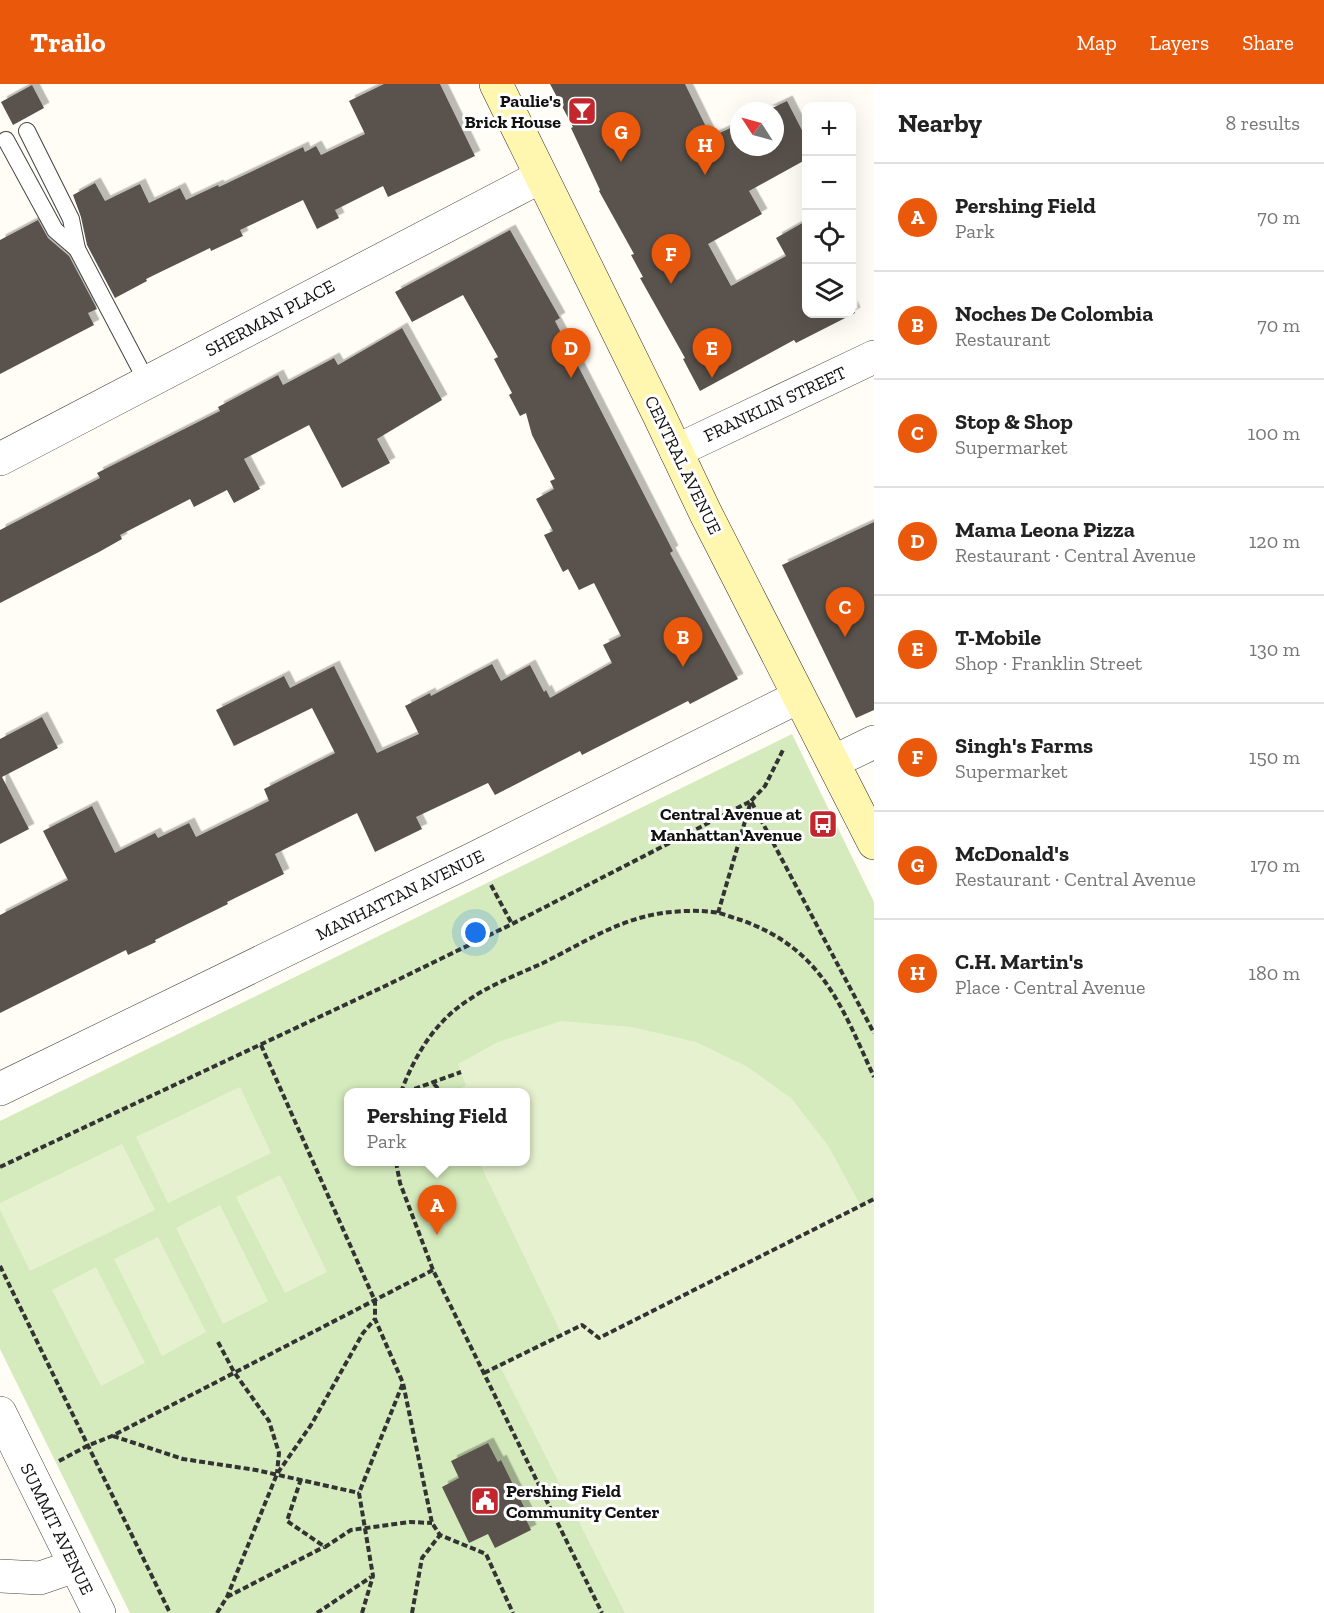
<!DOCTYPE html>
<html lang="en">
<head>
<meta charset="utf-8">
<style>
	:root { --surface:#fff; --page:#f6f6f6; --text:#222; --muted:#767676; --line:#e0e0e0; --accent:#ea580c }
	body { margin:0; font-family:"Zilla Slab",serif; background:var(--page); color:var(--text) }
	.controls { position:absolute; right:18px; top:18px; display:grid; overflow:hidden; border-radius:12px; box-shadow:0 6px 24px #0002 }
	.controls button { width:54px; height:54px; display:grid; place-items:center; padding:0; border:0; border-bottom:2px solid var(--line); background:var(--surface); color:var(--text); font:30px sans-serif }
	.compass { position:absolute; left:730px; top:18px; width:54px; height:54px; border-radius:50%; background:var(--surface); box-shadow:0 6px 24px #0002; rotate:306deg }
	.you { position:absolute; left:476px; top:849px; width:21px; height:21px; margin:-15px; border:4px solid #fff; border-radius:50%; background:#1a73e8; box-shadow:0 0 0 9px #1a73e833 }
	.badge { display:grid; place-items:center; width:39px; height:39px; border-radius:50%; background:var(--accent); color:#fff; font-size:20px; font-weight:700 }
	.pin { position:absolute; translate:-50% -50px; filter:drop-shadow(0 2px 3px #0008) }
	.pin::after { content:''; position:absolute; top:32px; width:21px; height:18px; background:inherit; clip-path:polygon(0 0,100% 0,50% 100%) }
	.popup { position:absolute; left:344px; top:1004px; width:186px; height:78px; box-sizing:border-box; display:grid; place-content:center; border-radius:12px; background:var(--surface); filter:drop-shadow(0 2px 4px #0005); font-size:20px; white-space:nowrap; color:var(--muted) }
	.popup b { font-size:22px; color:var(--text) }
	.popup::after { content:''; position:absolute; left:50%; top:100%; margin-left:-12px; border:12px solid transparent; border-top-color:var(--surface) }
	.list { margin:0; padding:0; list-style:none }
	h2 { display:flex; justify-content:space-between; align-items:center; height:78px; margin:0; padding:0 24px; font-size:26px }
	h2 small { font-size:20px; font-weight:400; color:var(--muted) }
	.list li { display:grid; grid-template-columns:39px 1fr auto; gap:18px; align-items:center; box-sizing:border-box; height:108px; padding:0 24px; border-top:2px solid var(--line) }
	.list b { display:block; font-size:22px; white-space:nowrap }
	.list p { margin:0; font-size:20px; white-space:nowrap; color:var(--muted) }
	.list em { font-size:20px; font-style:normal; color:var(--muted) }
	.icon { flex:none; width:33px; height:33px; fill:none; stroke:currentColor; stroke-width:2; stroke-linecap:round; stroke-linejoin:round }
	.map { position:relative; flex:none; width:874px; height:1529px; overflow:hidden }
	header { display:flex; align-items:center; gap:36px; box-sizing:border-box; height:84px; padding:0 30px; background:var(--accent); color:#fff }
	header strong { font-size:28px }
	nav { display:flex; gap:33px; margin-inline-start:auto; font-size:21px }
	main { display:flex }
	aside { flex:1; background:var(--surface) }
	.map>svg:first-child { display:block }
</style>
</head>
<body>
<header>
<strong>Trailo</strong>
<nav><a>Map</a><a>Layers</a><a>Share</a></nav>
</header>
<main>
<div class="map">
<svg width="874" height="1529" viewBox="0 0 874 1529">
	<defs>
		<filter id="shadow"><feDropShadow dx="5.5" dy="-5.5" stdDeviation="0" flood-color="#0004"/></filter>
	</defs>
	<rect width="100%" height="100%" fill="#fffdf5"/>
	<path fill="#d5ebbd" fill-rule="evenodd" d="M 792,650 L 874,818 L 874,1529 L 130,1529 L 0,1265 L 0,1037 ZM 348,1008 L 526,1008 L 526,1078 L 348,1078 Z"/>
	<g fill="#e6f2cf">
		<path d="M 561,937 L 632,943 L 696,958 L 748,983 L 792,1015 L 829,1063 L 861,1122 L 874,1115 L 874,1529 L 625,1529 L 500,1282 L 562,1251 L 479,1078 L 526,1078 L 526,1008 L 454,1008 L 466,1001 L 458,980 L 498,958 Z"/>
		<path d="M 240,1003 L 271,1069 L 168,1119 L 136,1053 Z"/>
		<path d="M 122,1060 L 155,1126 L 30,1187 L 0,1126 L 0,1119 Z"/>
		<path d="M 280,1091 L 327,1188 L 285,1209 L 236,1113 Z"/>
		<path d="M 220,1121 L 268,1217 L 223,1240 L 176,1144 Z"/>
		<path d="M 158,1153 L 206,1248 L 162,1272 L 114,1175 Z"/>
		<path d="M 96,1183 L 145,1279 L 101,1302 L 52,1206 Z"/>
	</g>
	<g fill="#5a524d" filter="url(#shadow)">
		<path d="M 384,0 L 440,0 L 475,72 L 388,113 L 383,102 L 335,126 L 339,134 L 317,145 L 303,116 L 240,146 L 243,152 L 211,167 L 210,164 L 146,195 L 147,197 L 115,214 L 87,161 L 81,133 L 73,111 L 95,99 L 105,117 L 140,100 L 149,119 L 180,104 L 186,116 L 218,101 L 219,103 L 303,63 L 305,68 L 316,62 L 321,71 L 365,50 L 349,17 Z"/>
		<path d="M 550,0 L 685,0 L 711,53 L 739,40 L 739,63 L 775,63 L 775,27 L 766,27 L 787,17 L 807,56 L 807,75 L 749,107 L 762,130 L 708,160 L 731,202 L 786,172 L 776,154 L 806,137 L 807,230 L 852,230 L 852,222 L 855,229 L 796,259 L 794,256 L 700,307 L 683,275 L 685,274 L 640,194 L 643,193 L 631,171 L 634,170 L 599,107 L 600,106 L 571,44 L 573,43 Z"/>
		<path d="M 32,1 L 44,24 L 13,41 L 1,18 Z"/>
		<path d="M 38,136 L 48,154 L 69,172 L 97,225 L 88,229 L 94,241 L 0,290 L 0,156 Z"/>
		<path d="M 510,146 L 560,234 L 555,237 L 673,467 L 670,469 L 738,595 L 690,620 L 688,617 L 582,671 L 580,667 L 495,711 L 488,699 L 416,733 L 422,745 L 375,768 L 357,729 L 275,770 L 284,790 L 227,818 L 228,820 L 155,856 L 156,858 L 128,871 L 126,866 L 0,929 L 0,831 L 68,796 L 43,747 L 92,722 L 115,769 L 155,749 L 158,754 L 189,739 L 196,753 L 269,717 L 264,705 L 335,669 L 312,624 L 234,662 L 216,626 L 284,592 L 290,604 L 334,582 L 377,669 L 419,650 L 405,622 L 430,609 L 431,612 L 492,580 L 501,597 L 530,581 L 544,608 L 546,606 L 550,614 L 612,579 L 603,561 L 621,552 L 594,499 L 579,506 L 568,485 L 563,488 L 544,451 L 553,447 L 536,415 L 554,405 L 550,397 L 555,395 L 532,351 L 526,329 L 520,332 L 509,311 L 512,309 L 494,275 L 498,273 L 463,211 L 412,238 L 395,208 Z"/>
		<path d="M 402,244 L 442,316 L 377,355 L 390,379 L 342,404 L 309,341 L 244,375 L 260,405 L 234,419 L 227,406 L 194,423 L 190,415 L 120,451 L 122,455 L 99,468 L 0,519 L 0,446 L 100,394 L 97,389 L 220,327 L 218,323 L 278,291 L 283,301 L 334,274 L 338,281 Z"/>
		<path d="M 874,438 L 874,626 L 856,634 L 782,481 Z"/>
		<path d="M 42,633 L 58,664 L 2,693 L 29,745 L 0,760 L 0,655 Z"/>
		<path d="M 488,1359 L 498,1378 L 501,1376 L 528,1431 L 525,1433 L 531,1446 L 495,1464 L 488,1450 L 469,1459 L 442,1403 L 459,1394 L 451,1377 Z"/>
	</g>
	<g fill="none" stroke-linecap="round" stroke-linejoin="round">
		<g stroke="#444" stroke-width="18">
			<g id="service">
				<path d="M 27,47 L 71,135 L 77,165"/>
				<path d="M 6,56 L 55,146 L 77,165 L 147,298"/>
			</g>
		</g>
		<g stroke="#444" stroke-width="34">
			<g id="minor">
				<path d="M 676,367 L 874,273"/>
				<path d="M 0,375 L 540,93"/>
				<path d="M 833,678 L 874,658"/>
				<path d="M 0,1492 L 40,1494 L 75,1482"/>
			</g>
		</g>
		<g stroke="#444" stroke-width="34">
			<g id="tertiary">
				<path d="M 0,1005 L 477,773 L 798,613"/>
				<path d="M 0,1329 L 99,1529"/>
			</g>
		</g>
		<g stroke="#333" stroke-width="34">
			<path id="secondary" d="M 496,0 L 658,329 L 706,430 L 874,759"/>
		</g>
		<g stroke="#333" stroke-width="4" stroke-dasharray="6 3" stroke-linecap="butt">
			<path d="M 491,801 L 512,840"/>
			<path d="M 718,829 L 751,717 L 765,702 L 783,666"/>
			<path d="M 261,961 L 375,1217 L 375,1235 L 403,1299 L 432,1439 L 440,1451 L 486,1470 L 513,1529"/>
			<path d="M 434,1000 L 441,1008"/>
			<path d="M 401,1008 C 415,971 435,937 470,915 C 492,900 519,890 543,879 C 577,862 610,841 647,832 C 666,827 700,825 719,829 C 726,831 734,834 741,836 C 822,865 841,921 874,993"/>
			<path d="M 406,1008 L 461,988"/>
			<path d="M 396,1078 L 400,1099 L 433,1186 L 602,1529"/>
			<path d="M 0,1083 L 383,903 L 512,840 L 751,717 L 874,949"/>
			<path d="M 0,1182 L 170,1529"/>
			<path d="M 218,1258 L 234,1288 L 269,1337 L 279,1369 L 277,1389"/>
			<path d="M 484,1289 L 582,1241 L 599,1254 L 874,1115"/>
			<path d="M 113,1352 L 183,1375 L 256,1386 L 359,1409"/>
			<path d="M 59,1377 L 87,1362 L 112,1352 L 433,1186"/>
			<path d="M 301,1395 L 287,1437 L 325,1463 L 351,1446 L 410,1438 L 432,1439"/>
			<path d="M 227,1513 L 324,1463"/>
			<path d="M 217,1529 L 227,1513 L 277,1390 L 311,1341 L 363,1249 L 375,1235"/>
			<path d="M 317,1529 L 371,1493"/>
			<path d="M 362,1529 L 373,1492 L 359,1409 L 403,1299"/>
			<path d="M 412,1529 L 422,1474 L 440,1451"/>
		</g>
		<use href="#service" stroke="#fff" stroke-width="16"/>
		<use href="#minor" stroke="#fff" stroke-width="33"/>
		<use href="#tertiary" stroke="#fff" stroke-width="33"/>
		<use href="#secondary" stroke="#fff6b0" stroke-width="33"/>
	</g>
	<defs>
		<g id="bar-square" transform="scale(1.5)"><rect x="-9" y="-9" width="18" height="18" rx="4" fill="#c4262e" stroke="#fff"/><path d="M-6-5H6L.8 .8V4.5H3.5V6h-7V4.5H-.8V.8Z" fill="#fff"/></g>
		<g id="bus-square" transform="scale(1.5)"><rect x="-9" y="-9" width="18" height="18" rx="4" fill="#c4262e" stroke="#fff"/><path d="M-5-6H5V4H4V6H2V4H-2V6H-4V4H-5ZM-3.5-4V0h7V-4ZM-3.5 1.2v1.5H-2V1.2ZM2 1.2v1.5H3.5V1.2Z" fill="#fff"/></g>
		<g id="civic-square" transform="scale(1.5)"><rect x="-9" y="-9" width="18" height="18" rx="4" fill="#c4262e" stroke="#fff"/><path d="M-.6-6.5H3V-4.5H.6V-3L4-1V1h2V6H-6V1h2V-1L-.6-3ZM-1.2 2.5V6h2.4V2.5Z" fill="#fff"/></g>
	</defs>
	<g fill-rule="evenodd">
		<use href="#bar-square" x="582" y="27"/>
		<use href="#bus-square" x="823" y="740"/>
		<use href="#civic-square" x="485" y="1417"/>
	</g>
	<g text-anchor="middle" stroke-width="6" stroke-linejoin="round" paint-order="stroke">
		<g font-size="18" font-weight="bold" fill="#111" stroke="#fff" text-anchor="end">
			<text x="561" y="23">Paulie's<tspan x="561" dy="21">Brick House</tspan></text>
			<text x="802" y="736">Central Avenue at<tspan x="802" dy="21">Manhattan Avenue</tspan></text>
			<text x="506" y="1413" text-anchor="start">Pershing Field<tspan x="506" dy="21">Community Center</tspan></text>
		</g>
		<g font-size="18" fill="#111" stroke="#fff">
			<text transform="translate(270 234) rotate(-28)" y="6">SHERMAN PLACE</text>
			<text transform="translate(775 320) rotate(-25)" y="6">FRANKLIN STREET</text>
			<text transform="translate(683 381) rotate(64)" y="6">CENTRAL AVENUE</text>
			<text transform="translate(400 811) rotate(-26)" y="6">MANHATTAN AVENUE</text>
			<text transform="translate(57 1445) rotate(64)" y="6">SUMMIT AVENUE</text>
		</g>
	</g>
</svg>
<div class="controls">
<button>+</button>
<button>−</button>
<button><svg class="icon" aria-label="locate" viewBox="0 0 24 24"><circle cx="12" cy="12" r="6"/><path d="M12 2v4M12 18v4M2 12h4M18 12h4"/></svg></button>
<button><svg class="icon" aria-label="layers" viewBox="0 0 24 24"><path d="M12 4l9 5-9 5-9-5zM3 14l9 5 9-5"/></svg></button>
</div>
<svg class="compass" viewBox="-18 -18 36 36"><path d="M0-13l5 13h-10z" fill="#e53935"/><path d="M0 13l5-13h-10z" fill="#767676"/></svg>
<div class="you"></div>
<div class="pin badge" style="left:437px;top:1151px">A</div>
<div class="popup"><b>Pershing Field</b>Park</div>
<div class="pin badge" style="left:683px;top:583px">B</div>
<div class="pin badge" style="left:845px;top:553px">C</div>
<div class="pin badge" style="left:571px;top:294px">D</div>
<div class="pin badge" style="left:712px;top:294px">E</div>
<div class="pin badge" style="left:671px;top:200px">F</div>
<div class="pin badge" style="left:621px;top:78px">G</div>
<div class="pin badge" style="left:705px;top:91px">H</div>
</div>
<aside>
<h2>Nearby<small>8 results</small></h2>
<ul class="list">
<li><span class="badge">A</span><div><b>Pershing Field</b><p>Park</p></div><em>70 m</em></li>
<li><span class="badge">B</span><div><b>Noches De Colombia</b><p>Restaurant</p></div><em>70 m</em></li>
<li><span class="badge">C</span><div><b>Stop &amp; Shop</b><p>Supermarket</p></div><em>100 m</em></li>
<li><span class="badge">D</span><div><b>Mama Leona Pizza</b><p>Restaurant · Central Avenue</p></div><em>120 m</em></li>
<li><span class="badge">E</span><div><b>T-Mobile</b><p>Shop · Franklin Street</p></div><em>130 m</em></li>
<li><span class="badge">F</span><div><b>Singh's Farms</b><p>Supermarket</p></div><em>150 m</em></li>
<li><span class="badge">G</span><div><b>McDonald's</b><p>Restaurant · Central Avenue</p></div><em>170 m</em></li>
<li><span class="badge">H</span><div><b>C.H. Martin's</b><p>Place · Central Avenue</p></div><em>180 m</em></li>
</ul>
</aside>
</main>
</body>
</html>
